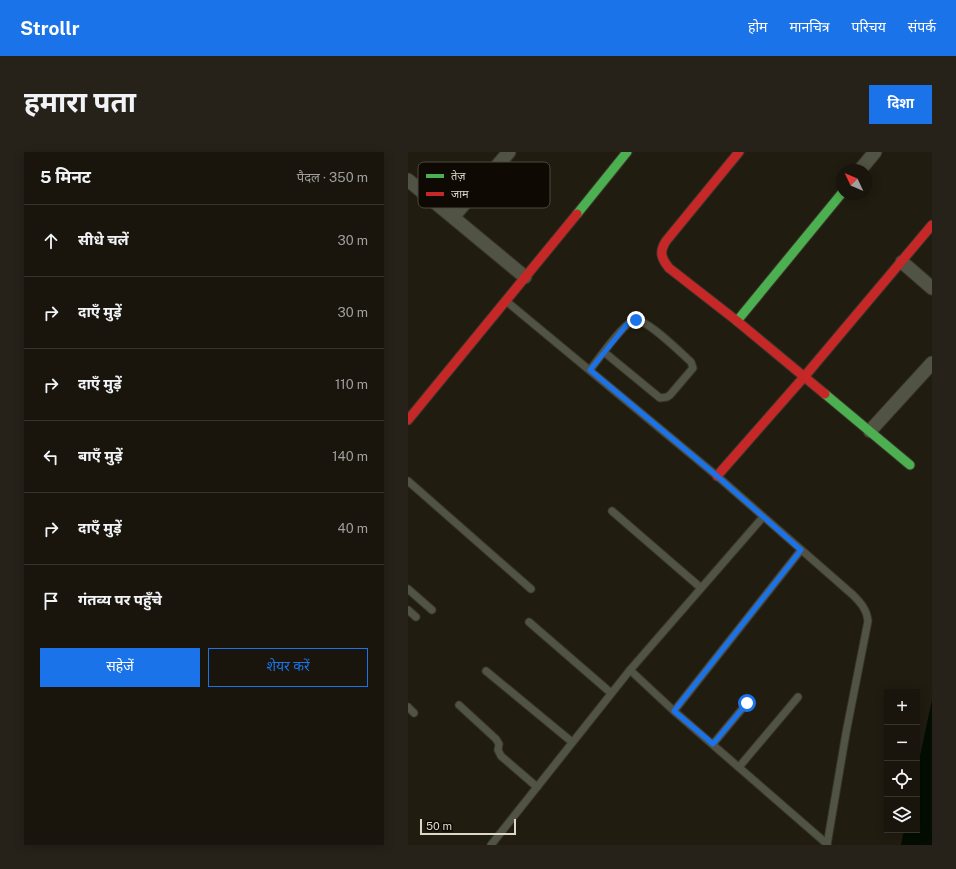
<!DOCTYPE html>
<html lang="hi">
<head>
<meta charset="utf-8">
<style>
	:root { --surface:#19150c; --page:#26221a; --text:#f1f3f6; --muted:#9f9f9d; --line:#37342d; --accent:#1a73e8 }
	body { margin:0; font-family:"Public Sans","Noto Sans Devanagari",sans-serif; background:var(--page); color:var(--text) }
	.controls { position:absolute; right:12px; bottom:12px; display:grid; overflow:hidden; border-radius:0px; box-shadow:0 2px 10px #0003 }
	.controls button { width:36px; height:36px; display:grid; place-items:center; padding:0; border:0; border-bottom:1px solid var(--line); background:var(--surface); color:var(--text); font:20px sans-serif }
	.compass { position:absolute; left:428px; top:12px; width:36px; height:36px; border-radius:50%; background:var(--surface); box-shadow:0 2px 10px #0003; rotate:314deg }
	.scale { position:absolute; left:12px; bottom:10px; width:96px; box-sizing:border-box; padding-left:4px; border:2px solid #ddd7c9; border-top:0; font-size:11px; line-height:14px; white-space:nowrap; color:#ddd7c9; -webkit-text-stroke:3px #0e0a03; paint-order:stroke }
	.stop { position:absolute; width:12px; height:12px; margin:-9px; border:3px solid #1a73e8; border-radius:50%; background:#fff }
	.stop.end { background:#1a73e8; border-color:#fff; box-shadow:0 1px 4px #0008 }
	.list { margin:0; padding:0; list-style:none }
	h2 { display:flex; justify-content:space-between; align-items:center; height:52px; margin:0; padding:0 16px; font-size:17px }
	h2 small { font-size:13px; font-weight:400; color:var(--muted) }
	.list li { display:grid; grid-template-columns:26px 1fr auto; gap:12px; align-items:center; box-sizing:border-box; height:72px; padding:0 16px; border-top:1px solid var(--line) }
	.list b { display:block; font-size:15px; white-space:nowrap }
	.list em { font-size:13px; font-style:normal; color:var(--muted) }
	.actions { display:flex; gap:8px; padding:12px 16px }
	.actions a { flex:1; padding:9px 0; border:1px solid var(--accent); border-radius:0px; text-align:center; font-size:14px; color:var(--accent) }
	.actions .main { background:var(--accent); color:#fff }
	.icon { flex:none; width:22px; height:22px; fill:none; stroke:currentColor; stroke-width:2; stroke-linecap:round; stroke-linejoin:round }
	.map { position:relative; flex:none; width:524px; height:693px; overflow:hidden; border-radius:0px }
	header { display:flex; align-items:center; gap:24px; box-sizing:border-box; height:56px; padding:0 20px; background:var(--accent); color:#fff }
	header strong { font-size:19px }
	nav { display:flex; gap:22px; margin-inline-start:auto; font-size:14px }
	.intro { display:flex; align-items:center; justify-content:space-between; box-sizing:border-box; height:96px; padding:0 24px }
	h1 { margin:0; font-size:28px }
	.button { padding:10px 18px; border-radius:0px; background:var(--accent); color:#fff; font-size:14px; font-weight:700 }
	main { display:flex; gap:24px; padding:0 24px }
	aside { flex:1; background:var(--surface); border-radius:0px; box-shadow:0 2px 10px #0003 }
	.map>svg:first-child { display:block }
</style>
</head>
<body>
<header>
<strong>Strollr</strong>
<nav><a>होम</a><a>मानचित्र</a><a>परिचय</a><a>संपर्क</a></nav>
</header>
<div class="intro"><h1>हमारा पता</h1><a class="button">दिशा</a></div>
<main>
<aside>
<h2>5 मिनट<small>पैदल · 350 m</small></h2>
<ul class="list">
<li><svg class="icon" aria-label="ahead" viewBox="0 0 24 24"><path d="M12 20V5M6 11l6-6 6 6"/></svg><div><b>सीधे चलें</b></div><em>30 m</em></li>
<li><svg class="icon" aria-label="right" viewBox="0 0 24 24"><path d="M7 20v-9h11M14 6l5 5-5 5"/></svg><div><b>दाएँ मुड़ें</b></div><em>30 m</em></li>
<li><svg class="icon" aria-label="right" viewBox="0 0 24 24"><path d="M7 20v-9h11M14 6l5 5-5 5"/></svg><div><b>दाएँ मुड़ें</b></div><em>110 m</em></li>
<li><svg class="icon" aria-label="left" viewBox="0 0 24 24"><path d="M17 20v-9H6M10 6l-5 5 5 5"/></svg><div><b>बाएँ मुड़ें</b></div><em>140 m</em></li>
<li><svg class="icon" aria-label="right" viewBox="0 0 24 24"><path d="M7 20v-9h11M14 6l5 5-5 5"/></svg><div><b>दाएँ मुड़ें</b></div><em>40 m</em></li>
<li><svg class="icon" aria-label="arrive" viewBox="0 0 24 24"><path d="M6 21V4h12l-3 4 3 4H6"/></svg><div><b>गंतव्य पर पहुँचे</b></div></li>
</ul>
<div class="actions"><a class="main">सहेजें</a><a>शेयर करें</a></div>
</aside>
<div class="map">
<svg width="524" height="693" viewBox="0 0 524 693">
	<rect width="100%" height="100%" fill="#211c10"/>
	<path fill="#030d01" d="M 524,548 L 524,693 L 493,693 L 496,678 L 509,678 L 509,618 Z"/>
	<g fill="none" stroke-linecap="round" stroke-linejoin="round">
		<g stroke="#3a352c" stroke-width="9">
			<g id="lane">
				<path d="M 98,149 L 309,324 L 445,443 C 453,451 459,458 460,469 L 438,581 L 419,693"/>
				<path d="M 182,218 C 189,209 217,169 227,168 C 239,167 273,201 283,210 L 285,216 L 262,243 L 259,245 L 252,246 L 196,200"/>
				<path d="M 0,329 L 123,437"/>
				<path d="M 204,359 L 293,436"/>
				<path d="M 0,437 L 24,458"/>
				<path d="M 0,458 L 8,465"/>
				<path d="M 121,470 L 203,541"/>
				<path d="M 222,518 L 266,559 L 419,692"/>
				<path d="M 78,519 L 164,590"/>
				<path d="M 51,553 L 88,587 L 91,592 L 90,598 L 93,604 L 129,635"/>
				<path d="M 0,555 L 6,561"/>
				<path d="M 266,559 L 393,398"/>
				<path d="M 305,592 L 339,551"/>
				<path d="M 331,615 L 390,545"/>
				<path d="M 83,693 L 222,518 L 355,365"/>
			</g>
		</g>
		<g stroke="#3a352c" stroke-width="15">
			<g id="street">
				<path d="M 452,18 L 467,0"/>
				<path d="M 0,28 L 117,125"/>
				<path d="M 45,65 L 101,0"/>
				<path d="M 494,110 L 524,136"/>
				<path d="M 462,279 L 524,211"/>
			</g>
		</g>
		<g stroke="#3a352c" stroke-width="11">
			<g id="fast">
				<path d="M 169,62 L 219,0"/>
				<path d="M 329,169 L 434,41"/>
				<path d="M 417,242 L 502,313"/>
			</g>
		</g>
		<g stroke="#3a352c" stroke-width="11">
			<g id="jam">
				<path d="M 331,0 L 258,89 C 251,100 253,106 261,116 L 329,169 L 417,242"/>
				<path d="M 0,268 L 169,62"/>
				<path d="M 309,324 L 396,225 L 524,73"/>
			</g>
		</g>
		<use href="#lane" stroke="#515344" stroke-width="7"/>
		<use href="#street" stroke="#515344" stroke-width="13"/>
		<use href="#fast" stroke="#4caf50" stroke-width="9"/>
		<use href="#jam" stroke="#c62828" stroke-width="9"/>
	</g>
	<g fill="none" stroke-linecap="round" stroke-linejoin="round">
		<path stroke="#1a73e8" stroke-width="5" d="M 228,168 L 220,171 L 182,218 L 309,324 L 393,398 L 266,559 L 305,592 L 339,551"/>
	</g>
	<rect x="10" y="10" width="132" height="46" rx="6" fill="#0e0a03" stroke="#4c483e" stroke-width="1"/>
	<rect x="18" y="22" width="18" height="4" fill="#4caf50"/>
	<rect x="18" y="40" width="18" height="4" fill="#c62828"/>
	<g font-size="11" fill="#ddd7c9">
		<text x="43" y="28">तेज़</text>
		<text x="43" y="46">जाम</text>
	</g>
</svg>
<div class="controls">
<button>+</button>
<button>−</button>
<button><svg class="icon" aria-label="locate" viewBox="0 0 24 24"><circle cx="12" cy="12" r="6"/><path d="M12 2v4M12 18v4M2 12h4M18 12h4"/></svg></button>
<button><svg class="icon" aria-label="layers" viewBox="0 0 24 24"><path d="M12 4l9 5-9 5-9-5zM3 14l9 5 9-5"/></svg></button>
</div>
<svg class="compass" viewBox="-18 -18 36 36"><path d="M0-13l5 13h-10z" fill="#e53935"/><path d="M0 13l5-13h-10z" fill="#9f9f9d"/></svg>
<div class="scale">50 m</div>
<div class="stop" style="left:339px;top:551px"></div>
<div class="stop end" style="left:228px;top:168px"></div>
</div>
</main>
</body>
</html>
